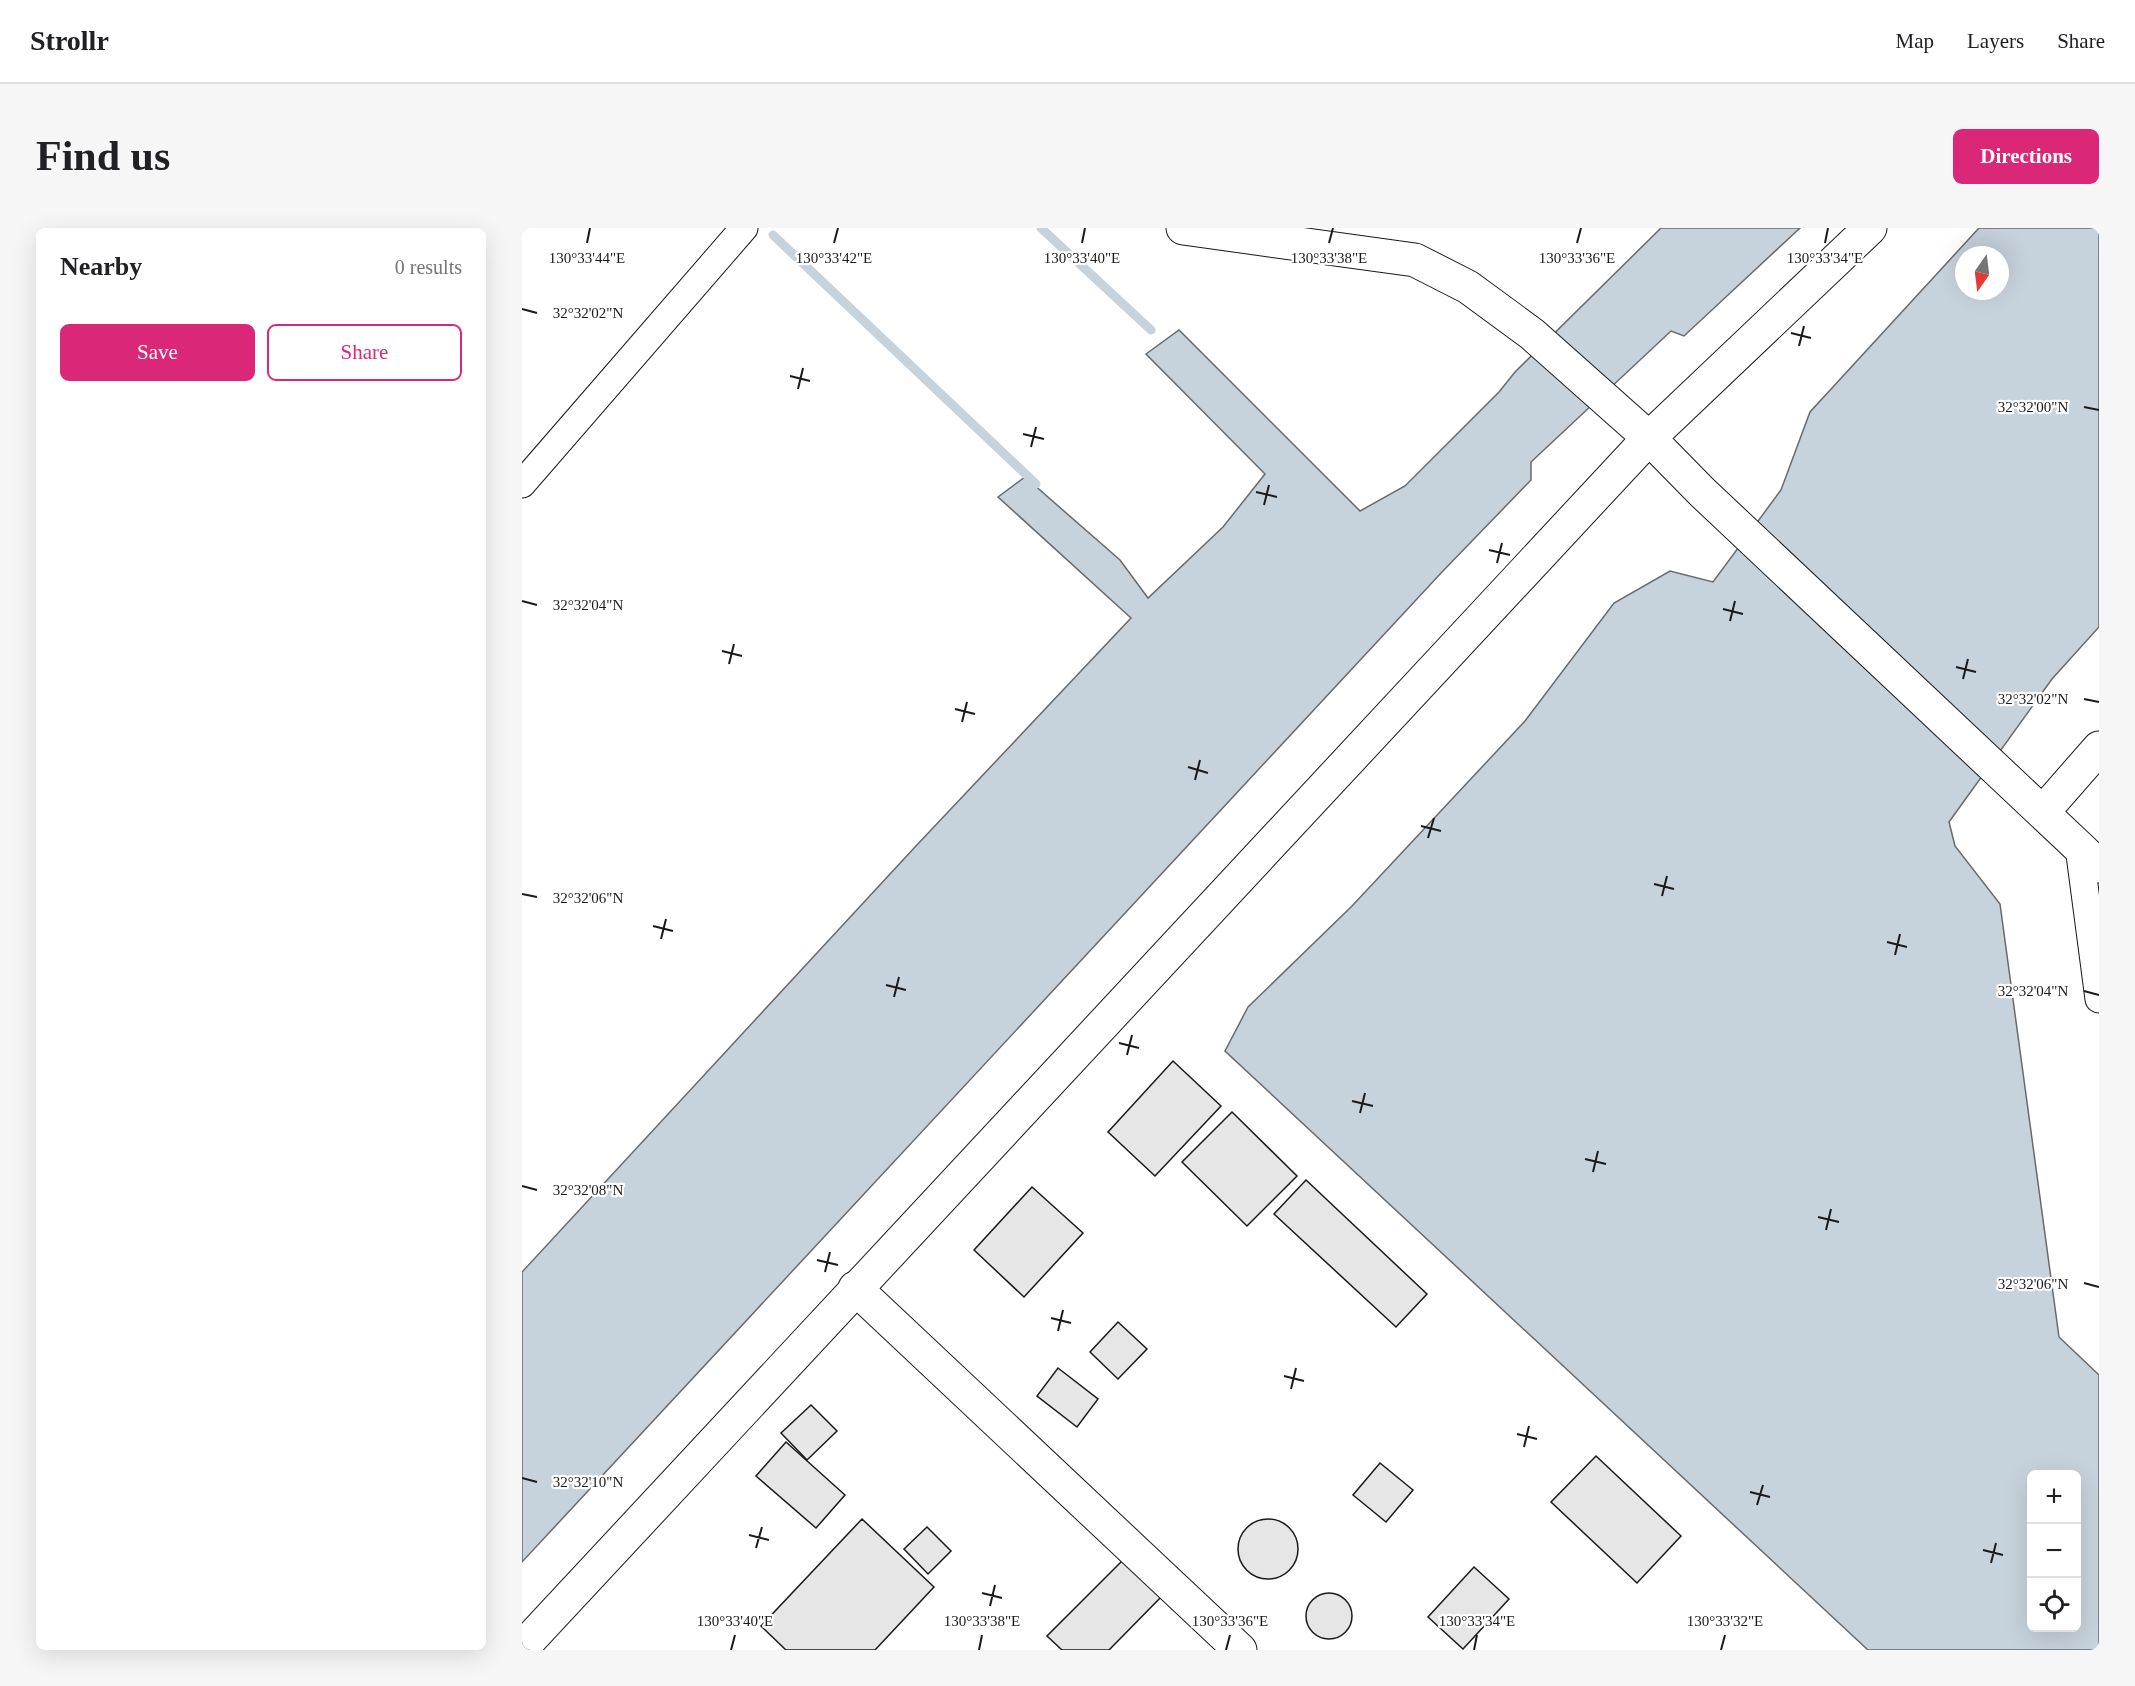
<!DOCTYPE html>
<html lang="en">
<head>
<meta charset="utf-8">
<style>
	:root { --surface:#fff; --page:#f6f6f6; --text:#202124; --muted:#757577; --line:#e0e0e0; --accent:#db2777 }
	body { margin:0; font-family:"Times New Roman",serif; background:var(--page); color:var(--text) }
	.controls { position:absolute; right:18px; bottom:18px; display:grid; overflow:hidden; border-radius:9px; box-shadow:0 6px 24px #0002 }
	.controls button { width:54px; height:54px; display:grid; place-items:center; padding:0; border:0; border-bottom:2px solid var(--line); background:var(--surface); color:var(--text); font:30px sans-serif }
	.compass { position:absolute; left:1433px; top:18px; width:54px; height:54px; border-radius:50%; background:var(--surface); box-shadow:0 6px 24px #0002; rotate:194deg }
	.list { margin:0; padding:0; list-style:none }
	h2 { display:flex; justify-content:space-between; align-items:center; height:78px; margin:0; padding:0 24px; font-size:26px }
	h2 small { font-size:20px; font-weight:400; color:var(--muted) }
	.actions { display:flex; gap:12px; padding:18px 24px }
	.actions a { flex:1; padding:14px 0; border:2px solid var(--accent); border-radius:9px; text-align:center; font-size:21px; color:var(--accent) }
	.actions .main { background:var(--accent); color:#fff }
	.icon { flex:none; width:33px; height:33px; fill:none; stroke:currentColor; stroke-width:2; stroke-linecap:round; stroke-linejoin:round }
	.map { position:relative; flex:none; width:1577px; height:1422px; overflow:hidden; border-radius:9px }
	header { display:flex; align-items:center; gap:36px; box-sizing:border-box; height:84px; padding:0 30px; background:var(--surface); border-bottom:2px solid var(--line) }
	header strong { font-size:28px }
	nav { display:flex; gap:33px; margin-inline-start:auto; font-size:21px }
	.intro { display:flex; align-items:center; justify-content:space-between; box-sizing:border-box; height:144px; padding:0 36px }
	h1 { margin:0; font-size:42px }
	.button { padding:15px 27px; border-radius:9px; background:var(--accent); color:#fff; font-size:21px; font-weight:700 }
	main { display:flex; gap:36px; padding:0 36px }
	aside { flex:1; background:var(--surface); border-radius:9px; box-shadow:0 6px 24px #0002 }
	.map>svg:first-child { display:block }
</style>
</head>
<body>
<header>
<strong>Strollr</strong>
<nav><a>Map</a><a>Layers</a><a>Share</a></nav>
</header>
<div class="intro"><h1>Find us</h1><a class="button">Directions</a></div>
<main>
<aside>
<h2>Nearby<small>0 results</small></h2>
<ul class="list">
</ul>
<div class="actions"><a class="main">Save</a><a>Share</a></div>
</aside>
<div class="map">
<svg width="1577" height="1422" viewBox="0 0 1577 1422">
	<rect width="100%" height="100%" fill="#fff"/>
	<g fill="#c6d2dc" stroke="#6a6a6a" stroke-width="1.5" fill-rule="evenodd">
		<path d="M 1139,0 L 1278,0 L 1162,108 L 1149,103 L 1009,234 L 1009,252 L 920,344 L 0,1334 L 0,1044 L 393,619 L 609,390 L 476,269 L 503,249 L 598,332 L 626,370 L 701,299 L 743,246 L 624,126 L 657,102 L 838,283 L 883,258 L 977,164 L 993,144 Z"/>
		<path d="M 1457,0 L 1577,0 L 1577,399 L 1530,451 L 1427,594 L 1433,618 L 1478,676 L 1537,1109 L 1577,1147 L 1577,1422 L 1346,1422 L 703,823 L 726,779 L 830,678 L 1003,493 L 1092,375 L 1148,343 L 1191,354 L 1259,262 L 1288,184 ZM 1442,27 L 1478,27 L 1478,63 L 1442,63 ZM 1510,1246 L 1554,1246 L 1554,1400 L 1510,1400 Z"/>
	</g>
	<g fill="none" stroke-linecap="round" stroke-linejoin="round">
		<g stroke="#c6d2dc" stroke-width="9">
			<path d="M 519,0 L 629,102"/>
			<path d="M 251,7 L 514,256"/>
		</g>
	</g>
	<g fill="#e6e6e6" stroke="#1a1a1a" stroke-width="1.5">
		<path d="M 651,833 L 699,878 L 633,948 L 586,904 Z"/>
		<path d="M 710,884 L 775,948 L 725,998 L 660,934 Z"/>
		<path d="M 784,952 L 905,1066 L 874,1099 L 752,986 Z"/>
		<path d="M 510,959 L 561,1005 L 502,1069 L 452,1022 Z"/>
		<path d="M 596,1094 L 625,1121 L 596,1151 L 568,1124 Z"/>
		<path d="M 536,1140 L 576,1171 L 555,1199 L 515,1168 Z"/>
		<path d="M 289,1177 L 315,1203 L 285,1232 L 259,1205 Z"/>
		<path d="M 264,1214 L 323,1267 L 294,1300 L 234,1248 Z"/>
		<path d="M 1074,1228 L 1159,1308 L 1115,1355 L 1029,1274 Z"/>
		<path d="M 858,1235 L 891,1262 L 864,1294 L 831,1267 Z"/>
		<circle cx="746" cy="1321" r="30"/>
		<path d="M 340,1291 L 412,1359 L 353,1422 L 264,1422 L 239,1398 Z"/>
		<path d="M 405,1299 L 429,1323 L 406,1346 L 382,1321 Z"/>
		<path d="M 603,1330 L 641,1367 L 587,1422 L 540,1422 L 525,1408 Z"/>
		<path d="M 952,1339 L 987,1371 L 941,1421 L 906,1389 Z"/>
		<circle cx="807" cy="1388" r="23"/>
	</g>
	<g fill="none" stroke-linecap="round" stroke-linejoin="round">
		<g stroke="#1a1a1a" stroke-width="29">
			<g id="minor">
				<path d="M 0,256 L 222,0"/>
				<path d="M 1557,619 L 1577,771"/>
			</g>
		</g>
		<g stroke="#1a1a1a" stroke-width="35">
			<g id="tertiary">
				<path d="M 661,0 L 893,32 L 946,59 L 1010,106 L 1127,210 L 1180,264 L 1577,638"/>
				<path d="M 1521,584 L 1577,520"/>
				<path d="M 333,1060 L 718,1422"/>
				<path d="M 0,1420 L 1127,210 L 1348,0"/>
			</g>
		</g>
		<use href="#minor" stroke="#fff" stroke-width="27"/>
		<use href="#tertiary" stroke="#fff" stroke-width="33"/>
	</g>
	<path fill="none" stroke="#1a1a1a" stroke-width="2" d="M 65,15 L 68,0M 312,15 L 316,0M 560,15 L 563,0M 807,15 L 811,0M 1055,15 L 1059,0M 1303,15 L 1306,0M 0,81 L 15,85M 1269,105 L 1289,110M 1277,118 L 1282,98M 268,148 L 288,153M 276,161 L 281,140M 1562,179 L 1577,182M 501,206 L 522,211M 509,219 L 514,199M 734,264 L 755,269M 742,277 L 747,257M 967,322 L 988,327M 975,335 L 980,315M 0,373 L 15,377M 1201,381 L 1221,386M 1208,393 L 1213,373M 200,423 L 220,428M 207,436 L 212,416M 1434,439 L 1454,444M 1441,451 L 1446,431M 1562,471 L 1577,474M 433,481 L 453,486M 440,494 L 445,474M 666,539 L 686,545M 673,552 L 678,532M 899,598 L 919,603M 906,610 L 912,590M 1132,656 L 1152,661M 0,666 L 15,669M 1140,668 L 1145,648M 131,698 L 151,703M 139,711 L 144,691M 1365,714 L 1385,719M 1373,727 L 1378,706M 364,757 L 384,762M 1562,763 L 1577,767M 372,769 L 377,749M 597,815 L 617,820M 605,827 L 610,807M 830,873 L 851,878M 838,885 L 843,865M 1063,931 L 1084,936M 1071,944 L 1076,923M 0,958 L 15,962M 1296,989 L 1317,994M 1304,1002 L 1309,981M 295,1032 L 316,1037M 303,1044 L 308,1024M 1562,1055 L 1577,1059M 529,1090 L 549,1095M 536,1103 L 541,1082M 762,1148 L 782,1153M 769,1161 L 774,1140M 995,1206 L 1015,1211M 1002,1219 L 1007,1198M 0,1250 L 15,1254M 1228,1264 L 1248,1269M 1235,1277 L 1241,1257M 227,1307 L 247,1312M 234,1320 L 240,1299M 1461,1322 L 1481,1327M 1469,1335 L 1474,1315M 460,1365 L 480,1370M 468,1378 L 473,1357M 209,1422 L 213,1407M 457,1422 L 460,1407M 704,1422 L 708,1407M 952,1422 L 955,1407M 1199,1422 L 1203,1407"/>
	<g font-size="15" text-anchor="middle" fill="#1a1a1a" stroke="#fff" stroke-width="4.5" stroke-linejoin="round" paint-order="stroke">
		<text x="65" y="35">130°33'44"E</text>
		<text x="312" y="35">130°33'42"E</text>
		<text x="560" y="35">130°33'40"E</text>
		<text x="807" y="35">130°33'38"E</text>
		<text x="1055" y="35">130°33'36"E</text>
		<text x="1303" y="35">130°33'34"E</text>
		<text x="66" y="90">32°32'02"N</text>
		<text x="1511" y="184">32°32'00"N</text>
		<text x="66" y="382">32°32'04"N</text>
		<text x="1511" y="476">32°32'02"N</text>
		<text x="66" y="675">32°32'06"N</text>
		<text x="1511" y="768">32°32'04"N</text>
		<text x="66" y="967">32°32'08"N</text>
		<text x="1511" y="1061">32°32'06"N</text>
		<text x="66" y="1259">32°32'10"N</text>
		<text x="213" y="1398">130°33'40"E</text>
		<text x="460" y="1398">130°33'38"E</text>
		<text x="708" y="1398">130°33'36"E</text>
		<text x="955" y="1398">130°33'34"E</text>
		<text x="1203" y="1398">130°33'32"E</text>
	</g>
</svg>
<div class="controls">
<button>+</button>
<button>−</button>
<button><svg class="icon" aria-label="locate" viewBox="0 0 24 24"><circle cx="12" cy="12" r="6"/><path d="M12 2v4M12 18v4M2 12h4M18 12h4"/></svg></button>
</div>
<svg class="compass" viewBox="-18 -18 36 36"><path d="M0-13l5 13h-10z" fill="#e53935"/><path d="M0 13l5-13h-10z" fill="#757577"/></svg>
</div>
</main>
</body>
</html>
